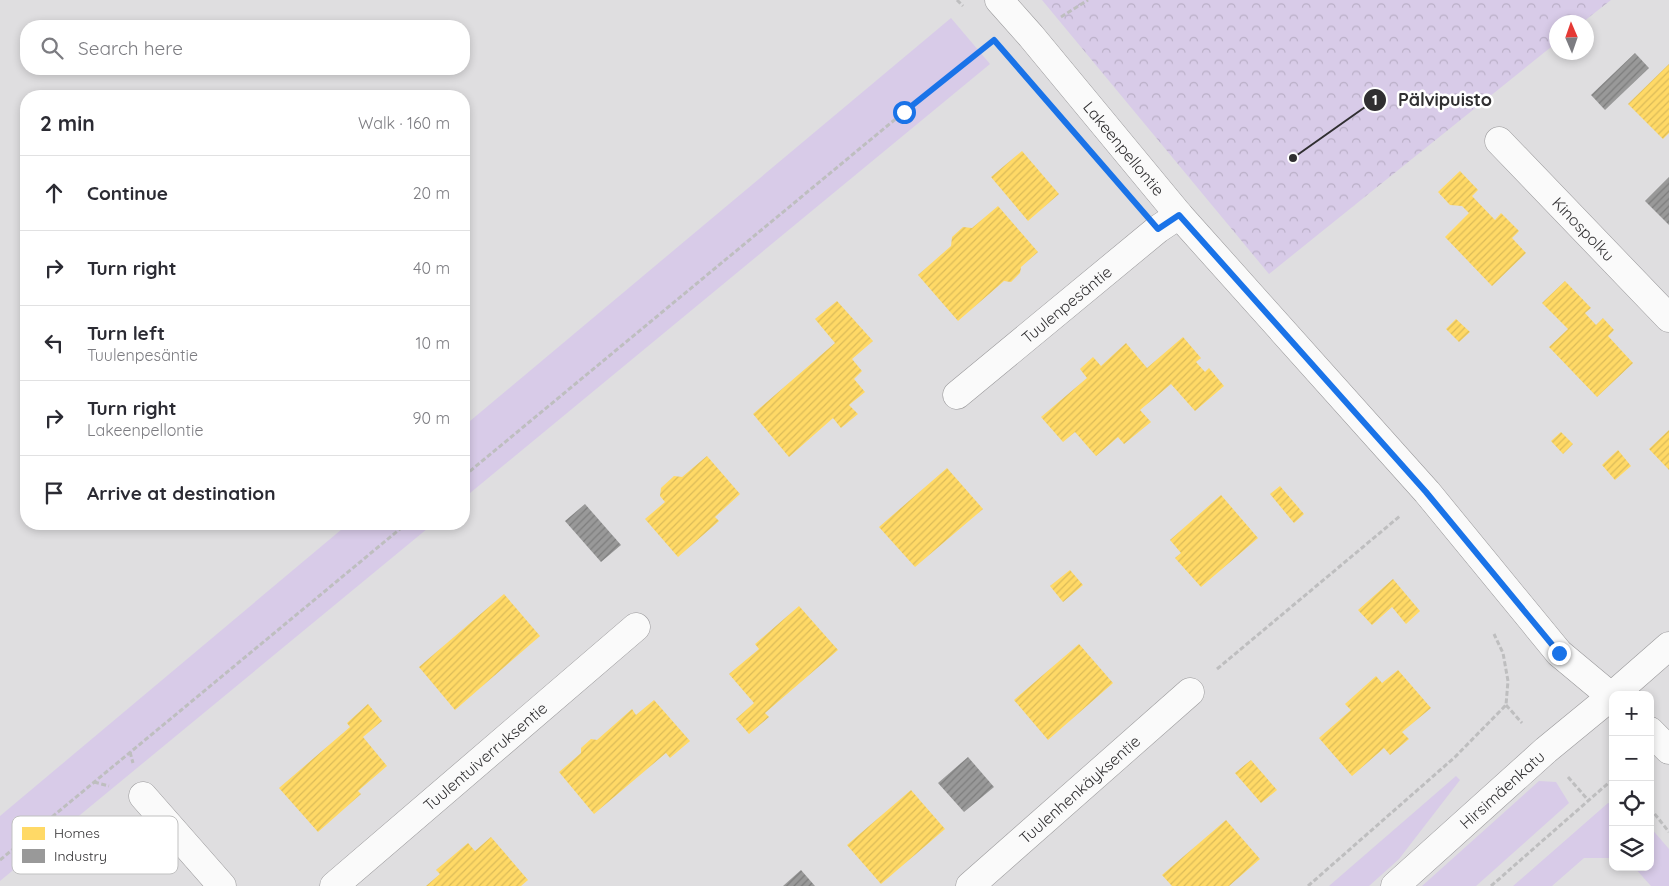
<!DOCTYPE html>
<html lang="en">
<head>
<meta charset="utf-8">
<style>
	:root { --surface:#fff; --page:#f7f7f7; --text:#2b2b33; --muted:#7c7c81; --line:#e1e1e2 }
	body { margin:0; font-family:Quicksand,sans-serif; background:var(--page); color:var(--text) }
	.controls { position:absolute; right:15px; bottom:15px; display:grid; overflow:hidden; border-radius:10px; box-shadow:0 2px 8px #0003 }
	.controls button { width:45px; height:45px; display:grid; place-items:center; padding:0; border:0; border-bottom:1px solid var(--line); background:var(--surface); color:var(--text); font:25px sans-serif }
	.compass { position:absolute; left:1549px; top:15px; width:45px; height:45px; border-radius:50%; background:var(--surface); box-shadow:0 2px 8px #0003; rotate:358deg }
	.stop { position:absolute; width:15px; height:15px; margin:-11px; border:4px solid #1a73e8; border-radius:50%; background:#fff }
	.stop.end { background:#1a73e8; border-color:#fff; box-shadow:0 1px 5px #0008 }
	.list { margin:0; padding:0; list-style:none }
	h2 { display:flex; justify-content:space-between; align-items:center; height:65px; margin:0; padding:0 20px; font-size:21px }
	h2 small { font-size:16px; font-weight:400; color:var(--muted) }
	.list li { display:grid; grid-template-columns:32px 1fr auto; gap:15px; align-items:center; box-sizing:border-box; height:75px; padding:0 20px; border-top:1px solid var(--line) }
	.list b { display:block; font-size:19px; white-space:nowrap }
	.list p { margin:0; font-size:16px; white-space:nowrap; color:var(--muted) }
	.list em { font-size:16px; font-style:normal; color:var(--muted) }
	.icon { flex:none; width:28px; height:28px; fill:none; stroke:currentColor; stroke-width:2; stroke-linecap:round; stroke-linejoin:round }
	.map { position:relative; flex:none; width:1669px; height:886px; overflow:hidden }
	.search { position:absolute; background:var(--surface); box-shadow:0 2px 8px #0003; left:20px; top:20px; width:450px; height:55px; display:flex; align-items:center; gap:12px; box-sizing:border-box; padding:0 18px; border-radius:20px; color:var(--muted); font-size:19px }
	.panel { position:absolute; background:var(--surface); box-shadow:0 2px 8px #0003; left:20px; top:90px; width:450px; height:440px; border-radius:20px }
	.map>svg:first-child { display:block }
</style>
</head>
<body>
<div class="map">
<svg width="1669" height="886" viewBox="0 0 1669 886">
	<defs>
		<pattern id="forest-crowns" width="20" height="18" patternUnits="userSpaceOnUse" patternTransform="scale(1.25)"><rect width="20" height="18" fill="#d8cbe8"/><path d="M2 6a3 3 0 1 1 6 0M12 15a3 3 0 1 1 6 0" fill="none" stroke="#baafc7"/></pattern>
		<pattern id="homes-hatch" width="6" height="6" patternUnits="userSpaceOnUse" patternTransform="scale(1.25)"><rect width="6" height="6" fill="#ffd966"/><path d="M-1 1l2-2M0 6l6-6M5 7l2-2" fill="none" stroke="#dbbb59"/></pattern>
		<pattern id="industry-hatch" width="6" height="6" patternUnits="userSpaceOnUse" patternTransform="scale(1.25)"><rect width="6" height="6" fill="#999"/><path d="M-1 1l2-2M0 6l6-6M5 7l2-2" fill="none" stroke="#7d7d7d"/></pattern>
	</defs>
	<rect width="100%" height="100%" fill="#dfdee0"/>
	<g fill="#d8cbe8">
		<path d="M 951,18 L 990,64 L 464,498 L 464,426 Z"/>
		<path d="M 348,524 L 433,524 L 0,881 L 0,816 Z"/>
		<path d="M 1456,776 L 1460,780 L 1399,859 L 1369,886 L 1329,886 Z"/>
		<path d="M 1539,781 L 1556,782 L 1569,803 L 1476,886 L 1422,886 Z"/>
		<path d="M 1608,803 L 1613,804 L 1613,858 L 1584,858 L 1552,886 L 1513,886 Z"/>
		<path d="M 1650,827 L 1669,849 L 1669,886 L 1651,886 L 1634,867 L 1650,867 Z"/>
	</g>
	<path fill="url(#forest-crowns)" d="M 1042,0 L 1611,0 L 1583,22 L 1556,22 L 1556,43 L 1269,274 Z"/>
	<g fill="url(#homes-hatch)">
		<path d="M 1669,64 L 1669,133 L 1663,139 L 1628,104 Z"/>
		<path d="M 1022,151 L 1059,194 L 1028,221 L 991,177 Z"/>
		<path d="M 1460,171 L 1478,190 L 1472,196 L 1495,220 L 1501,213 L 1519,231 L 1512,238 L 1526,253 L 1492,286 L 1445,237 L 1469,213 L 1462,206 L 1450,205 L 1438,192 Z"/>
		<path d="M 998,206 L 1038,252 L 1021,267 L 1020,273 L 1011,282 L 1004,281 L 958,321 L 918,275 L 951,246 L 952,237 L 963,227 L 972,228 Z"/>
		<path d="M 1565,281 L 1591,308 L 1585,313 L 1596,325 L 1603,318 L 1614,330 L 1608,336 L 1633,363 L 1597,397 L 1549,347 L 1568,329 L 1542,303 Z"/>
		<path d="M 837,301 L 873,341 L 852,359 L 862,371 L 854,379 L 865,392 L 849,405 L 858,414 L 841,428 L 833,418 L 789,457 L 753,414 L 835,343 L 815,319 Z"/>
		<path d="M 1456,319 L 1470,332 L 1459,342 L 1446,329 Z"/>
		<path d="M 1183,337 L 1201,358 L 1196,362 L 1205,372 L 1209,368 L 1224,386 L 1195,411 L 1171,384 L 1140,410 L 1151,422 L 1124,444 L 1118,437 L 1096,456 L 1075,432 L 1063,442 L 1041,417 L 1087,378 L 1080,369 L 1093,357 L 1101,366 L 1126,343 L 1147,368 Z"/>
		<path d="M 1669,430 L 1669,470 L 1649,449 Z"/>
		<path d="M 1561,432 L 1573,444 L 1563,454 L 1551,441 Z"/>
		<path d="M 1618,450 L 1631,466 L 1615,480 L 1602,465 Z"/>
		<path d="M 707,456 L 740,494 L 715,517 L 719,521 L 678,557 L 645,519 L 665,502 L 660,496 L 661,488 L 674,476 L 682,477 Z"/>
		<path d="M 947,468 L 983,509 L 915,567 L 879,527 Z"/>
		<path d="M 1280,486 L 1304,514 L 1294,523 L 1270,494 Z"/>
		<path d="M 1221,495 L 1258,538 L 1201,587 L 1175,558 L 1181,553 L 1170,540 Z"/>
		<path d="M 1070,570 L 1083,585 L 1063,602 L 1050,586 Z"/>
		<path d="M 1393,579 L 1420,611 L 1406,624 L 1392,607 L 1372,625 L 1358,610 Z"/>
		<path d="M 504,594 L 540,636 L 455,710 L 419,667 Z"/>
		<path d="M 799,606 L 838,650 L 765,713 L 769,717 L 749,734 L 736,719 L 754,703 L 729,674 L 759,649 L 755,644 Z"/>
		<path d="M 1079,644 L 1113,683 L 1048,740 L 1014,700 Z"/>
		<path d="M 1398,670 L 1431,708 L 1402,732 L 1409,739 L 1390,755 L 1384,748 L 1352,776 L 1319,738 L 1351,710 L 1345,704 L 1376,676 L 1382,683 Z"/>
		<path d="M 654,700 L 690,741 L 670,758 L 666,753 L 594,814 L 559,772 L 581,753 L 581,748 L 591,739 L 597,740 L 632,709 L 636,715 Z"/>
		<path d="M 368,704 L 382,721 L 363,737 L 387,766 L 358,791 L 361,794 L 318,832 L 279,788 L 350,727 L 347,723 Z"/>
		<path d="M 1251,760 L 1277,790 L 1261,803 L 1235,773 Z"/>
		<path d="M 911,790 L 945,829 L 881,884 L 847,845 Z"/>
		<path d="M 1226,820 L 1260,859 L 1229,886 L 1172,886 L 1162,875 Z"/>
		<path d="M 491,837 L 528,880 L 521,886 L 426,886 L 440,874 L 436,870 L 468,843 L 475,851 Z"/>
	</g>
	<g fill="url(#industry-hatch)">
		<path d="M 1635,53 L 1649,68 L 1605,110 L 1591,95 Z"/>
		<path d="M 1669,177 L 1669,225 L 1645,201 Z"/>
		<path d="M 585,504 L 621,545 L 601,562 L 565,521 Z"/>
		<path d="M 968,757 L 994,787 L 964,812 L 938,783 Z"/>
		<path d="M 801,870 L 815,886 L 783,886 Z"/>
	</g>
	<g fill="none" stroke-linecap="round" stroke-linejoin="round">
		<g stroke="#99989a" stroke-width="29">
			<g id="minor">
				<path id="s1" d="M 999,0 L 1031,36 L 1179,215 L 1427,492 L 1559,653 L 1613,698"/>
				<path id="s2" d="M 1499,141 L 1669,318"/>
				<path id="s3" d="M 957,395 L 1158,229 L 1179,215"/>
				<path d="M 1650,731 L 1669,750"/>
				<path d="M 143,796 L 222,886"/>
				<path id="s4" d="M 334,886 L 636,627"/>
				<path id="s5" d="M 970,886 L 1190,692"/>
			</g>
		</g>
		<g stroke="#99989a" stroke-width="29">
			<g id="tertiary">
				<path d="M 1613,695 L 1669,646"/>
				<path id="s6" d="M 1395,886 L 1546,750 L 1613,695"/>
			</g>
		</g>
		<g stroke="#bebebf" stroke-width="3" stroke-dasharray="5 2.5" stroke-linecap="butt">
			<path d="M 957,0 L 963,6"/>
			<path d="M 1061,17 L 1088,0"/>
			<path d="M 464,476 L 904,112 L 990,44"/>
			<path d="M 1217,669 L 1400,516"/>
			<path d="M 1506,705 L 1522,723"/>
			<path d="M 130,752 L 133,763"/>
			<path d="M 1568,777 L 1588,800"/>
			<path d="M 94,782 L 109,786"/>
			<path d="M 1650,808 L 1669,832"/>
			<path d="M 0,860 L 406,524"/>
			<path d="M 1308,886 L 1455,757 L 1506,705 L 1508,681 L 1503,653 L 1494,634"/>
			<path d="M 1491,886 L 1613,779"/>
		</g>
		<use href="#minor" stroke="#fafafa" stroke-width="28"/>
		<use href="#tertiary" stroke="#fafafa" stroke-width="28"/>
	</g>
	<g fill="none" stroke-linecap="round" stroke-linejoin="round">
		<path stroke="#1a73e8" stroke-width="6" d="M 904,112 L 994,40 L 1158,229 L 1179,215 L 1426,492 L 1559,653"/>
	</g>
	<g text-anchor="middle" stroke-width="5" stroke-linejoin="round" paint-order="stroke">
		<g font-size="16" fill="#302f31" stroke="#fff">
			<text dy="6" stroke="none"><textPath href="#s1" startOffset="194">Lakeenpellontie</textPath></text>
			<text dy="6" stroke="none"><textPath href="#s2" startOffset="122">Kinospolku</textPath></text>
			<text dy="6" stroke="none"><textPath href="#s3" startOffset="142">Tuulenpesäntie</textPath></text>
			<text dy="6" stroke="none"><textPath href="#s4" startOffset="199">Tuulentuiverruksentie</textPath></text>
			<text dy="6" stroke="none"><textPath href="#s5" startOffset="146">Tuulenhenkäyksentie</textPath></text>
			<text dy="6" stroke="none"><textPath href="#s6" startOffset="144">Hirsimäenkatu</textPath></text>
		</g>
	</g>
	<rect x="12" y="816" width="166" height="58" rx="8" fill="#fff" stroke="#c1c1c1" stroke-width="1"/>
	<rect x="22" y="827" width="23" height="13" fill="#ffd966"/>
	<rect x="22" y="849" width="23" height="14" fill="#999"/>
	<g font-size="14" fill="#302f31">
		<text x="54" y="838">Homes</text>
		<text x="54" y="861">Industry</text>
	</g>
	<path fill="none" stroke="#302f31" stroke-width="2" d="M1293 158L1375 100"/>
	<g fill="#302f31" stroke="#fff" stroke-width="2">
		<circle cx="1293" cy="158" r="5"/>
		<circle cx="1375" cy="100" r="12"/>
	</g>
	<g font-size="15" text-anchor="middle" font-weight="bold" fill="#fff">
		<text x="1375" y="105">1</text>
	</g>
	<g font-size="18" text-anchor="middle" font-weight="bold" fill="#302f31" stroke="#fff" stroke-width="5" stroke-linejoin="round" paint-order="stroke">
		<text x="1445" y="106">Pälvipuisto</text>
	</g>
</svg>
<div class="controls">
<button>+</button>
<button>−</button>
<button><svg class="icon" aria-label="locate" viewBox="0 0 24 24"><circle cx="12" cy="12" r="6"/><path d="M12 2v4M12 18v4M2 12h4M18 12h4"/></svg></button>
<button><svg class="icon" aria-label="layers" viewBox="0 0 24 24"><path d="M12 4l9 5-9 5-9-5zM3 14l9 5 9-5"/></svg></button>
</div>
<svg class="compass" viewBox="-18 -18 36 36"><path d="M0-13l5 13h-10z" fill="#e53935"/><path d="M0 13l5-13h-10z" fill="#7c7c81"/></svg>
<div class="stop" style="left:904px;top:112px"></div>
<div class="stop end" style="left:1559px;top:653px"></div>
<div class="search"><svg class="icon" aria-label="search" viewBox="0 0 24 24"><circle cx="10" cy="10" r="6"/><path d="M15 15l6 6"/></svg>Search here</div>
<section class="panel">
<h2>2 min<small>Walk · 160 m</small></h2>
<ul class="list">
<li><svg class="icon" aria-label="ahead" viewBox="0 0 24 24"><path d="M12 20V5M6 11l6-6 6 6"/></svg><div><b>Continue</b></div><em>20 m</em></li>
<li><svg class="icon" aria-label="right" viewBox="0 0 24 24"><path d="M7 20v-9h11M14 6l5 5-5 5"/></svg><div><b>Turn right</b></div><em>40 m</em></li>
<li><svg class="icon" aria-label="left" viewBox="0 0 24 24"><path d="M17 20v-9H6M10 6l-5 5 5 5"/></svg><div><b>Turn left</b><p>Tuulenpesäntie</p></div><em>10 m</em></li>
<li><svg class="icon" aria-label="right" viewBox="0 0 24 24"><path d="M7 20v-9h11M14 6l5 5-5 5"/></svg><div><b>Turn right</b><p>Lakeenpellontie</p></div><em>90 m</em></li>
<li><svg class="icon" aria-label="arrive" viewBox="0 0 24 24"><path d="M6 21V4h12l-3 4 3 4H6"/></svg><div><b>Arrive at destination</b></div></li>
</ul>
</section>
</div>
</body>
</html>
